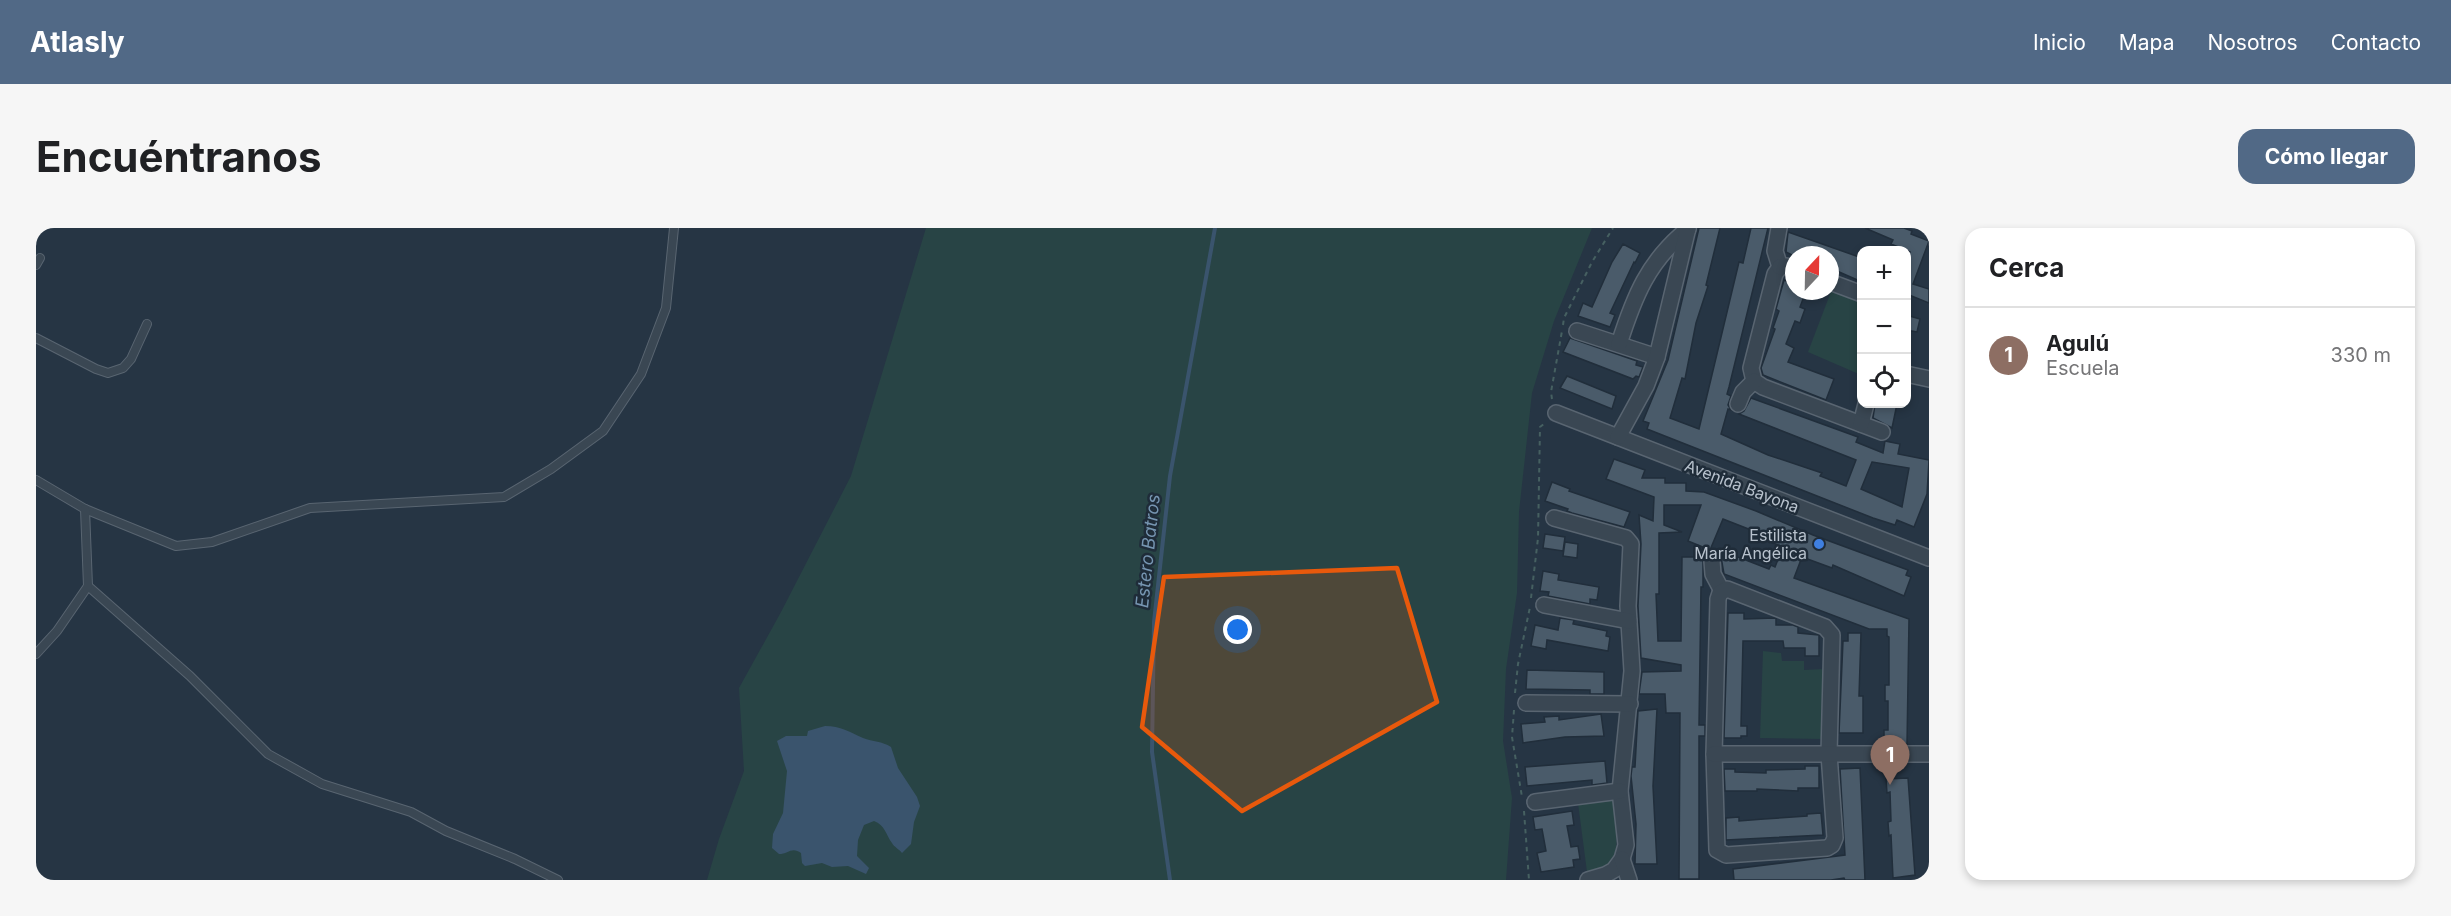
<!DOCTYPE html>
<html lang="es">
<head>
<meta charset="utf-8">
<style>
	:root { --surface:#fff; --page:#f6f6f6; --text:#202124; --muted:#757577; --line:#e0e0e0; --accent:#516986 }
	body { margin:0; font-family:Inter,sans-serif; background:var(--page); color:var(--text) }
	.controls { position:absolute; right:18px; top:18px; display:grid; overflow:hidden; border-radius:12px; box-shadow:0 3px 9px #0003 }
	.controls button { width:54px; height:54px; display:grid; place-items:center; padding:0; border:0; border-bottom:2px solid var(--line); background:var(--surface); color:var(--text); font:30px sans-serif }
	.compass { position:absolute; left:1749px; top:18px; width:54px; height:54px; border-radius:50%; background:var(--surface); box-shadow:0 3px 9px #0003; rotate:22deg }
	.you { position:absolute; left:1202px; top:402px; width:21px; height:21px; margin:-15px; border:4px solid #fff; border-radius:50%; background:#1a73e8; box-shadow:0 0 0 9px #1a73e833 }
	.badge { display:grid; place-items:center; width:39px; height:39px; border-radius:50%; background:var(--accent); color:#fff; font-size:20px; font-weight:700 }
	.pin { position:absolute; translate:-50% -50px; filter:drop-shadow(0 2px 3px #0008) }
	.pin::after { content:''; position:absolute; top:32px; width:21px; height:18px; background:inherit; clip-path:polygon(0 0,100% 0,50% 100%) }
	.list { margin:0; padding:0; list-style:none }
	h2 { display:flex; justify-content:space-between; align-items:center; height:78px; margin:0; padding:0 24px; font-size:26px }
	h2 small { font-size:20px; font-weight:400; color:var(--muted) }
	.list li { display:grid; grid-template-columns:39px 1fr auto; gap:18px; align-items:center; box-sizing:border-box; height:96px; padding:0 24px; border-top:2px solid var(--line) }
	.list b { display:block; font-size:22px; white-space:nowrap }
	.list p { margin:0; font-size:20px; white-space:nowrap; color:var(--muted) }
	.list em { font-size:20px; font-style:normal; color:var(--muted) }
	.icon { flex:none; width:33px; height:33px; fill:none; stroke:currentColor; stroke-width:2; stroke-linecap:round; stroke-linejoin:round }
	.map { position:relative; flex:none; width:1893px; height:652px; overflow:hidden; border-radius:18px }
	header { display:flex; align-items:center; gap:36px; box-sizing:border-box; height:84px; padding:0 30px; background:var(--accent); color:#fff }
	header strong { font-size:28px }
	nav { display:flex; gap:33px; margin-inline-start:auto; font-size:21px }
	.intro { display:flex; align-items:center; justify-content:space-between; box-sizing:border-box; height:144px; padding:0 36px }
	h1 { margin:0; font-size:42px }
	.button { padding:15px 27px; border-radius:18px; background:var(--accent); color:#fff; font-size:21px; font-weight:700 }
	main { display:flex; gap:36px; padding:0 36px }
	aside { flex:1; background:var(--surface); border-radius:18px; box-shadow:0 3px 9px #0003 }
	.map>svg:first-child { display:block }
</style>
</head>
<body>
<header>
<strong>Atlasly</strong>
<nav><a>Inicio</a><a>Mapa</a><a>Nosotros</a><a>Contacto</a></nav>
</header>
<div class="intro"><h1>Encuéntranos</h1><a class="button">Cómo llegar</a></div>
<main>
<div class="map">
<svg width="1893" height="652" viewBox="0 0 1893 652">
	<rect width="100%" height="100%" fill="#263544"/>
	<g fill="#284445">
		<path d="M 890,0 L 1556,0 L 1518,93 L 1496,165 L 1483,284 L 1481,365 L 1470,441 L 1467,513 L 1476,570 L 1470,652 L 671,652 L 683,611 L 708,543 L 703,460 L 745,384 L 815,248 Z"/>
		<path d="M 1796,61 L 1825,74 L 1825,147 L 1772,124 Z"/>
		<path d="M 1727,423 L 1745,425 L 1746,433 L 1768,433 L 1768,442 L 1789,441 L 1787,511 L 1724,510 Z"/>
		<path d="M 1574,571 L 1577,573 C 1578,591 1588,626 1570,638 C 1565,642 1557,642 1551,644 L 1542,575 Z"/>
	</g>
	<path fill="#3a546d" d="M 789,498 C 805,498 813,504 827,510 C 837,514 846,513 855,519 L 862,540 L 881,569 L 884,578 L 878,594 L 875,616 L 866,625 C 863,621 858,619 856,615 C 850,607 849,597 838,593 L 828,597 L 822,612 L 821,628 L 833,640 L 830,646 L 812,638 L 796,639 L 786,635 L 769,638 L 766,635 L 765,625 C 756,618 752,626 743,626 L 736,620 L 737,606 L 747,585 L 751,543 L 741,513 L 750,508 L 771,508 L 772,503 Z"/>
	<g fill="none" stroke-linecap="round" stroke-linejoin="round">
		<path stroke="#3a546d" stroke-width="4" d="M 1134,652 L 1116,524 L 1118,394 L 1134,248 L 1179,0"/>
	</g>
	<g fill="#4a5b6a" stroke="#212e3b" stroke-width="1.5" fill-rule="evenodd">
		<path d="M 1663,0 L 1684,0 L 1670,57 L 1672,58 L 1660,95 L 1649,151 L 1646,150 L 1634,190 L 1663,201 L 1703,34 L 1707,35 L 1715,0 L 1732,0 L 1693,159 L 1691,166 L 1695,168 L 1692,177 L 1695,182 L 1692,181 L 1685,206 L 1732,227 L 1786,245 L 1784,248 L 1810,258 L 1820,232 L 1703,186 L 1708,183 L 1715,170 L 1822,209 L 1820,214 L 1847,225 L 1849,213 L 1864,216 L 1862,226 L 1893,232 L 1891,266 L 1878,299 L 1861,292 L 1859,297 L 1837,290 L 1611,201 L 1613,195 L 1607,193 L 1632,132 ZM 1836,234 L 1873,240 L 1866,279 L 1825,261 Z"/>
		<path d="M 1829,0 L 1868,0 L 1876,3 L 1875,6 L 1893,13 L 1877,56 L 1893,61 L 1893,75 L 1873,67 L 1870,71 L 1870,33 L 1874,24 L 1855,16 L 1857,12 Z"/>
		<path d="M 1752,4 L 1826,30 L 1826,54 L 1794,40 L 1794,27 L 1756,27 L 1750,24 Z"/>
		<path d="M 1587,16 L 1604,25 L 1599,35 L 1598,34 L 1574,85 L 1579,87 L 1574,99 L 1542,88 L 1547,75 L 1556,79 L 1576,34 Z"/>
		<path d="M 1748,52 L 1758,56 L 1758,63 L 1770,63 L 1764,79 L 1769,81 L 1764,95 L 1759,93 L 1750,116 L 1758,120 L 1752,134 L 1798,151 L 1790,172 L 1727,147 L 1725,140 L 1739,101 L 1737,100 L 1743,83 L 1740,81 Z"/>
		<path d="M 1870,87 L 1884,91 L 1881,104 L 1870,102 Z"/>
		<path d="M 1534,110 L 1601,133 L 1600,137 L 1607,139 L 1603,149 L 1600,148 L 1597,151 L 1527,124 Z"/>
		<path d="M 1531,148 L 1580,168 L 1576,181 L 1524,160 Z"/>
		<path d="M 1839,176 L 1861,176 L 1856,200 L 1837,190 Z"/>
		<path d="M 1578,231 L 1609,242 L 1606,250 L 1629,250 L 1629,255 L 1650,255 L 1650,263 L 1668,264 L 1720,283 L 1777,307 L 1872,342 L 1870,347 L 1875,349 L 1868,368 L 1797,337 L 1796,340 L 1766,329 L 1758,350 L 1873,391 L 1871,516 L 1848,516 L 1848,502 L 1852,502 L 1852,473 L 1849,473 L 1849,457 L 1853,457 L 1853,409 L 1851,408 L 1851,401 L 1833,401 L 1688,346 L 1685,329 L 1702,329 L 1733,341 L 1735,337 L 1739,339 L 1747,319 L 1732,313 L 1733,309 L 1687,291 L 1674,322 L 1652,313 L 1665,277 L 1628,277 L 1628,297 L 1646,304 L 1623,305 L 1623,366 L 1620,366 L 1622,413 L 1645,413 L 1646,329 L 1667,329 L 1667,359 L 1665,359 L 1663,497 L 1669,497 L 1669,508 L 1663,508 L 1663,651 L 1643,651 L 1644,485 L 1630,485 L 1629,466 L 1603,466 L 1606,444 L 1645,443 L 1645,437 L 1605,430 L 1602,378 L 1605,316 L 1603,287 L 1617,293 L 1618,269 L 1570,251 Z"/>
		<path d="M 1516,254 L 1534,261 L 1533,263 L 1594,284 L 1588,299 L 1536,285 L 1531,283 L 1532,281 L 1509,273 Z"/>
		<path d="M 1509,306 L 1529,309 L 1527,323 L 1507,320 Z"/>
		<path d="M 1529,314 L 1542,316 L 1541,330 L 1527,328 Z"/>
		<path d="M 1507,343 L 1523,346 L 1522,352 L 1563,359 L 1561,372 L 1554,371 L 1554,376 L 1512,368 L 1513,364 L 1504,363 Z"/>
		<path d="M 1692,385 L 1708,385 L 1708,391 L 1740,390 L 1740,397 L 1757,397 L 1762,399 L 1762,405 L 1783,407 L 1783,428 L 1769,428 L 1769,420 L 1748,420 L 1747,413 L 1707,413 L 1705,498 L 1711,498 L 1711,508 L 1705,508 L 1705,510 L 1688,510 Z"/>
		<path d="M 1524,390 L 1538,392 L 1537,396 L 1571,403 L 1570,408 L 1574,409 L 1572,423 L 1511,412 L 1510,421 L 1495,418 L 1499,397 L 1522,402 Z"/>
		<path d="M 1812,405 L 1825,405 L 1823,468 L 1827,468 L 1827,505 L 1803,505 L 1807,413 L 1812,413 Z"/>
		<path d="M 1491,442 L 1568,444 L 1568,466 L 1554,466 L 1554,462 L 1490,461 Z"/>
		<path d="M 1621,481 L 1617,558 L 1621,636 L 1599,636 L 1600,596 L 1595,548 L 1596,539 L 1599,539 L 1602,483 Z"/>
		<path d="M 1565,486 L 1568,508 L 1529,509 L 1487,515 L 1485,496 L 1509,494 L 1508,489 L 1523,488 L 1523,492 Z"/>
		<path d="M 1569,533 L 1571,555 L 1556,557 L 1556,552 L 1491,558 L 1489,539 Z"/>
		<path d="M 1769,538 L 1783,538 L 1783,560 L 1762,560 L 1762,563 L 1721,561 L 1721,563 L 1689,563 L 1688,541 L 1699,541 L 1699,544 L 1730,545 L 1730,542 L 1769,541 Z"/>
		<path d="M 1824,540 L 1829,652 L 1809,652 L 1808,650 L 1795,652 L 1698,652 L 1697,641 L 1809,627 L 1804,541 Z"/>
		<path d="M 1872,550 L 1879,647 L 1857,650 L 1855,607 L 1853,608 L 1852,594 L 1855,593 L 1854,564 L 1851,565 L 1850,551 Z"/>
		<path d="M 1536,583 L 1538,597 L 1531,598 L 1535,619 L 1542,618 L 1544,631 L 1537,632 L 1538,639 L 1505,644 L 1501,625 L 1510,623 L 1506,601 L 1499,602 L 1497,589 Z"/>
		<path d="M 1785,585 L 1787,607 L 1690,612 L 1690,590 L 1703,589 L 1703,593 L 1728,591 L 1771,588 L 1771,586 Z"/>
	</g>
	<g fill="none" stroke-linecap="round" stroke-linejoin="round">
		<g stroke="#596571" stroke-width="10">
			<g id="service">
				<path d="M 0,37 L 4,30"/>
				<path d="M 0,110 L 60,141 L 72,145 L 87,140 L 95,131 L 111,96"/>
				<path d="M 0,252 L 49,281 L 140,318 L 176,314 L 274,280 L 468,269 L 515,241 L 567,203 L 605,146 L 630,80 L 638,0"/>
				<path d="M 52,358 L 154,448 L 232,526 L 286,556 L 375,584 L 410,603 L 479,631 L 522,652"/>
				<path d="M 0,426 L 21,403 L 52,358 L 49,281"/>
			</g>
		</g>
		<g stroke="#596571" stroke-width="18">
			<g id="minor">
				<path d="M 1743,0 L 1739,23 L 1744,39"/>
				<path d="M 1744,39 L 1739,46 L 1715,140 L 1718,153 L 1727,159 L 1846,204"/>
				<path d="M 1744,39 L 1750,38 L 1758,40"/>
				<path d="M 1794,54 L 1826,66"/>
				<path d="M 1541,103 L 1621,129"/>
				<path d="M 1583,116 C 1598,69 1612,33 1652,1"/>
				<path d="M 1870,146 L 1893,151"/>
				<path d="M 1702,176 L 1707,164 L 1718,153"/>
				<path d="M 1520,185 L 1893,330"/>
				<path d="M 1825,196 L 1830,176"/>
				<path d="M 1582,209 L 1610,158 L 1621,129 L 1652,0"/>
				<path d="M 1518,290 L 1590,310 L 1595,316 L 1592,378 L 1596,443 L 1584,563 L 1590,617 L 1586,631 L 1578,642 L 1569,647 L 1552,652"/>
				<path d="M 1676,333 L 1677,346 L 1686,363"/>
				<path d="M 1691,361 L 1789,399 L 1796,407 L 1793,526 L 1799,610 L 1796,617 L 1791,620 L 1690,627 L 1681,622 L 1678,526 L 1682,371 L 1684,365 Z"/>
				<path d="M 1508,377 L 1593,393"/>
				<path d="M 1490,475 L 1594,476"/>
				<path d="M 1678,526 L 1893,526"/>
				<path d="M 1499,574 L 1584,563"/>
				<path d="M 1586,631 L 1593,652"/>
			</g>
		</g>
		<g stroke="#466061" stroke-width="2" stroke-dasharray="4.5 4.5" stroke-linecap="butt">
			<path d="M 1527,97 L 1528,90 L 1556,34 L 1577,0"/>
			<path d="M 1516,171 L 1515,164 L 1526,103"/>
			<path d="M 1495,370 L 1502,310 L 1504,199 L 1509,195"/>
			<path d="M 1479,465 L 1482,436 L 1494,379"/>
			<path d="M 1478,482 L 1476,509 L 1486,569"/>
			<path d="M 1488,583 L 1493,652"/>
		</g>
		<use href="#service" stroke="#3a4753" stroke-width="8"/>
		<use href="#minor" stroke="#3a4753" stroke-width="15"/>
	</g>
	<path fill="#e8590c" fill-opacity="0.2" stroke="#e8590c" stroke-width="4.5" stroke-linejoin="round" d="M 1361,340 L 1401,474 L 1206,583 L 1106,499 L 1128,349 Z"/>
	<circle fill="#3f7fe0" stroke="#1f2c39" stroke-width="2" cx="1783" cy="316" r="6"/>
	<g text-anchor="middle" stroke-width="5" stroke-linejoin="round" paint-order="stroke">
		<g font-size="16" fill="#b8c2cd" stroke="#1f2c39">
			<text transform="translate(1706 258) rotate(21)" y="6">Avenida Bayona</text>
		</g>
		<g font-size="16" fill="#b8c2cd" stroke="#1f2c39" text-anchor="end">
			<text x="1771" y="313">Estilista<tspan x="1771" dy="18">María Angélica</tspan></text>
		</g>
		<g font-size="18" font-style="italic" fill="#7695b1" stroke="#1f2c39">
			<text transform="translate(1112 323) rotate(-84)" y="6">Estero Batros</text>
		</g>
	</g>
</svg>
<div class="controls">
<button>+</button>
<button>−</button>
<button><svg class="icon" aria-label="locate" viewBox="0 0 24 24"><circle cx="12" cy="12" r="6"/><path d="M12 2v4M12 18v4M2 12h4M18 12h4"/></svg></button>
</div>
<svg class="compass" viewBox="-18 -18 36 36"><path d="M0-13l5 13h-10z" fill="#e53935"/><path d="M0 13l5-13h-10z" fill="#757577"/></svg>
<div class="you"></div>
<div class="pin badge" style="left:1854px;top:557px;background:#8d6e63">1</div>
</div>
<aside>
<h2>Cerca<small></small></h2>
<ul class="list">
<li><span class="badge" style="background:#8d6e63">1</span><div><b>Agulú</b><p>Escuela</p></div><em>330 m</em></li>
</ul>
</aside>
</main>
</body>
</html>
